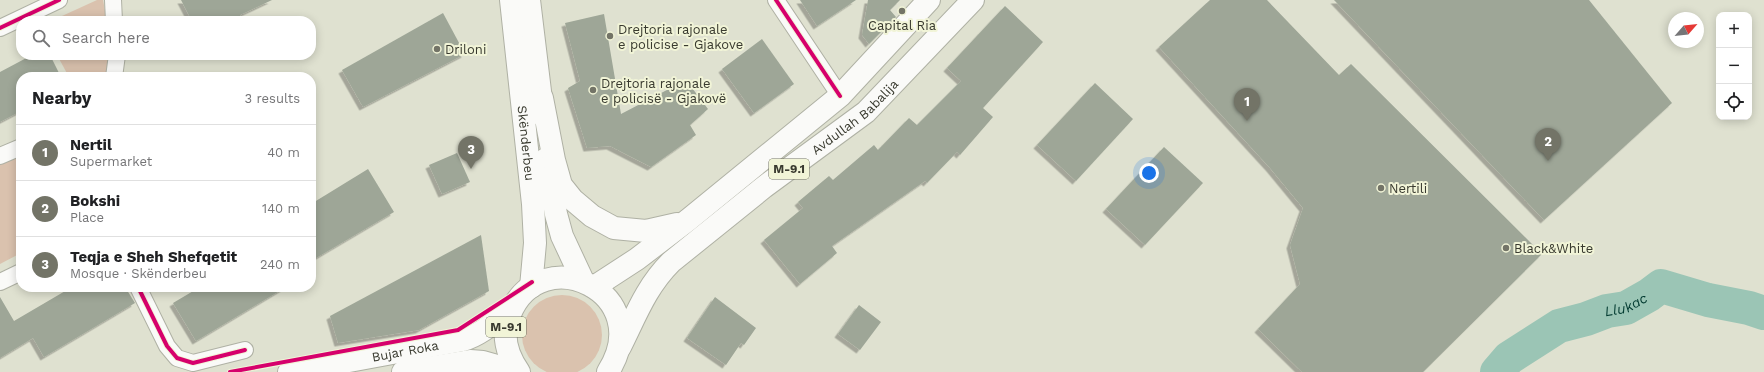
<!DOCTYPE html>
<html lang="en">
<head>
<meta charset="utf-8">
<style>
	:root { --surface:#fff; --page:#f2f2f2; --text:#202124; --muted:#757577; --line:#e0e0e0; --accent:#737467 }
	body { margin:0; font-family:"Work Sans",sans-serif; background:var(--page); color:var(--text) }
	.controls { position:absolute; right:12px; top:12px; display:grid; overflow:hidden; border-radius:8px; box-shadow:0 2px 10px #0003 }
	.controls button { width:36px; height:36px; display:grid; place-items:center; padding:0; border:0; border-bottom:1px solid var(--line); background:var(--surface); color:var(--text); font:20px sans-serif }
	.compass { position:absolute; left:1668px; top:12px; width:36px; height:36px; border-radius:50%; background:var(--surface); box-shadow:0 2px 10px #0003; rotate:62deg }
	.you { position:absolute; left:1149px; top:173px; width:14px; height:14px; margin:-10px; border:3px solid #fff; border-radius:50%; background:#1a73e8; box-shadow:0 0 0 6px #1a73e833 }
	.badge { display:grid; place-items:center; width:26px; height:26px; border-radius:50%; background:var(--accent); color:#fff; font-size:13px; font-weight:700 }
	.pin { position:absolute; translate:-50% -33px; filter:drop-shadow(0 1px 2px #0008) }
	.pin::after { content:''; position:absolute; top:21px; width:14px; height:12px; background:inherit; clip-path:polygon(0 0,100% 0,50% 100%) }
	.list { margin:0; padding:0; list-style:none }
	h2 { display:flex; justify-content:space-between; align-items:center; height:52px; margin:0; padding:0 16px; font-size:17px }
	h2 small { font-size:13px; font-weight:400; color:var(--muted) }
	.list li { display:grid; grid-template-columns:26px 1fr auto; gap:12px; align-items:center; box-sizing:border-box; height:56px; padding:0 16px; border-top:1px solid var(--line) }
	.list b { display:block; font-size:15px; white-space:nowrap }
	.list p { margin:0; font-size:13px; white-space:nowrap; color:var(--muted) }
	.list em { font-size:13px; font-style:normal; color:var(--muted) }
	.icon { flex:none; width:22px; height:22px; fill:none; stroke:currentColor; stroke-width:2; stroke-linecap:round; stroke-linejoin:round }
	.map { position:relative; flex:none; width:1764px; height:372px; overflow:hidden }
	.search { position:absolute; background:var(--surface); box-shadow:0 2px 10px #0003; left:16px; top:16px; width:300px; height:44px; display:flex; align-items:center; gap:10px; box-sizing:border-box; padding:0 14px; border-radius:16px; color:var(--muted); font-size:15px }
	.panel { position:absolute; background:var(--surface); box-shadow:0 2px 10px #0003; left:16px; top:72px; width:300px; height:220px; border-radius:16px }
	.map>svg:first-child { display:block }
</style>
</head>
<body>
<div class="map">
<svg width="1764" height="372" viewBox="0 0 1764 372">
	<defs>
		<filter id="shadow"><feDropShadow dx="-3.5" dy="3.5" stdDeviation="0" flood-color="#0004"/></filter>
	</defs>
	<rect width="100%" height="100%" fill="#dfe1d0"/>
	<g fill="#dac2ae">
		<path d="M 97,0 L 103,0 L 107,21 L 51,21 Z"/>
		<path d="M 57,55 L 109,55 L 108,70 L 105,77 L 69,77 Z"/>
		<path d="M 21,154 L 21,253 L 0,264 L 0,165 Z"/>
		<circle cx="562" cy="335" r="40"/>
	</g>
	<g fill="none" stroke-linecap="round" stroke-linejoin="round">
		<path stroke="#9bc5b5" stroke-width="34" id="s1" d="M 1497,372 L 1509,358 L 1559,326 L 1586,319 L 1607,311 L 1626,308 L 1649,295 L 1661,286 L 1708,300 L 1749,308 L 1764,313"/>
	</g>
	<g fill="#9ea697" filter="url(#shadow)">
		<path d="M 181,0 L 272,0 L 240,15 L 243,21 L 192,21 Z"/>
		<path d="M 800,0 L 856,0 L 817,26 Z"/>
		<path d="M 868,0 L 900,0 L 890,10 L 896,17 L 869,44 L 862,35 Z"/>
		<path d="M 1210,0 L 1267,0 L 1339,75 L 1351,64 L 1542,254 L 1423,372 L 1302,372 L 1258,329 L 1300,284 L 1290,245 L 1303,208 L 1270,168 L 1159,47 Z"/>
		<path d="M 1334,0 L 1589,0 L 1672,103 L 1544,220 Z"/>
		<path d="M 1005,6 L 1043,42 L 983,108 L 993,117 L 960,155 L 957,152 L 927,183 L 925,181 L 832,246 L 837,253 L 800,284 L 764,240 L 803,208 L 798,202 L 829,176 L 833,180 L 874,145 L 878,150 L 909,118 L 917,125 L 961,81 L 947,68 Z"/>
		<path d="M 443,13 L 465,54 L 363,107 L 342,70 Z"/>
		<path d="M 604,14 L 621,114 L 686,80 L 708,109 L 690,125 L 696,135 L 651,167 L 610,146 L 587,148 L 568,88 L 580,81 L 565,23 Z"/>
		<path d="M 762,39 L 794,84 L 754,113 L 722,69 Z"/>
		<path d="M 32,55 L 50,55 L 61,77 L 21,77 L 21,111 L 0,122 L 0,72 Z"/>
		<path d="M 1095,83 L 1133,119 L 1076,181 L 1037,145 Z"/>
		<path d="M 1164,147 L 1203,183 L 1145,245 L 1106,209 Z"/>
		<path d="M 457,153 L 470,182 L 442,194 L 429,165 Z"/>
		<path d="M 368,169 L 394,212 L 311,261 L 311,204 Z"/>
		<path d="M 481,235 L 489,291 L 419,330 L 338,343 L 330,316 Z"/>
		<path d="M 72,287 L 125,287 L 135,303 L 44,357 L 33,338 L 0,358 L 0,297 L 14,321 Z"/>
		<path d="M 200,287 L 286,287 L 196,341 L 173,303 Z"/>
		<path d="M 715,297 L 756,328 L 744,345 L 741,343 L 726,365 L 687,338 Z"/>
		<path d="M 859,305 L 881,322 L 860,350 L 838,334 Z"/>
	</g>
	<g fill="none" stroke-linecap="round" stroke-linejoin="round">
		<g stroke="#afb1a4" stroke-width="18">
			<g id="minor">
				<path d="M 113,0 L 114,21"/>
				<path d="M 776,0 L 840,96"/>
				<path d="M 0,28 L 59,0"/>
				<path d="M 114,77 L 117,55"/>
				<path d="M 0,156 L 21,147"/>
				<path d="M 0,282 L 21,272"/>
				<path d="M 138,287 L 167,346 L 177,358 L 193,363 L 245,350"/>
			</g>
		</g>
		<g stroke="#afb1a4" stroke-width="24">
			<g id="secondary">
				<path id="s2" d="M 511,0 L 533,204 L 535,243 L 531,287"/>
				<path d="M 529,0 L 543,116"/>
				<path d="M 546,159 L 556,214 L 562,236 L 583,281"/>
			</g>
		</g>
		<g stroke="#afb1a4" stroke-width="24">
			<g id="primary">
				<path d="M 542,98 L 554,160 L 561,185 L 573,200 L 592,216 L 614,228 L 646,231 L 677,224"/>
				<path d="M 594,287 L 637,259 L 688,220 L 840,96 L 929,0"/>
				<path id="s3" d="M 620,347 C 636,315 646,287 671,262 L 764,187 L 866,112 L 973,0"/>
				<path id="s4" d="M 289,372 L 463,340 C 483,334 496,320 512,308"/>
				<path d="M 403,372 L 470,361 L 483,362 L 518,372"/>
				<path d="M 519,372 C 507,355 501,334 510,314 C 541,238 658,293 608,372"/>
			</g>
		</g>
		<use href="#minor" stroke="#fafaf8" stroke-width="16"/>
		<use href="#secondary" stroke="#fafaf8" stroke-width="22"/>
		<use href="#primary" stroke="#fafaf8" stroke-width="22"/>
		<g stroke="#f1f4d7" stroke-width="6">
			<g id="cycleway">
				<path d="M 776,0 L 840,96"/>
				<path d="M 0,28 L 59,0"/>
				<path d="M 138,287 L 167,346 L 177,358 L 193,363 L 245,350"/>
				<path d="M 230,372 L 458,330 L 532,282"/>
			</g>
		</g>
		<use href="#cycleway" stroke="#d6006c" stroke-width="4"/>
	</g>
	<g fill="#737467" stroke="#f1f4d7" stroke-width="1.5">
		<circle cx="902" cy="11" r="4"/>
		<circle cx="610" cy="36" r="4"/>
		<circle cx="437" cy="49" r="4"/>
		<circle cx="593" cy="90" r="4"/>
		<circle cx="1381" cy="188" r="4"/>
		<circle cx="1506" cy="248" r="4"/>
	</g>
	<g text-anchor="middle" stroke-width="4" stroke-linejoin="round" paint-order="stroke">
		<g fill="#f1f4d7" stroke="#707261" stroke-width="1">
			<rect x="769" y="159" width="40" height="20" rx="3"/>
			<rect x="486" y="317" width="40" height="20" rx="3"/>
		</g>
		<g font-size="12" font-weight="bold" fill="#393a2f">
			<text x="789" y="173">M-9.1</text>
			<text x="506" y="331">M-9.1</text>
		</g>
		<g font-size="13" fill="#393a2f" stroke="#f1f4d7" text-anchor="start">
			<text x="902" y="30" text-anchor="middle">Capital Ria</text>
			<text x="618" y="34">Drejtoria rajonale<tspan x="618" dy="15">e policise - Gjakove</tspan></text>
			<text x="445" y="54">Driloni</text>
			<text x="601" y="88">Drejtoria rajonale<tspan x="601" dy="15">e policisë - Gjakovë</tspan></text>
			<text x="1389" y="193">Nertili</text>
			<text x="1514" y="253">Black&amp;White</text>
		</g>
		<g font-size="13" fill="#393a2f" stroke="#f1f4d7">
			<text dy="5" stroke="none"><textPath href="#s3" startOffset="334">Avdullah Babalija</textPath></text>
			<text dy="5" stroke="none"><textPath href="#s2" startOffset="144">Skënderbeu</textPath></text>
			<text dy="5" stroke="none"><textPath href="#s4" startOffset="118">Bujar Roka</textPath></text>
		</g>
		<g font-size="14" font-style="italic" fill="#023a30" stroke="#f1f4d7">
			<text dy="5" stroke="none"><textPath href="#s1" startOffset="148">Llukac</textPath></text>
		</g>
	</g>
</svg>
<div class="controls">
<button>+</button>
<button>−</button>
<button><svg class="icon" aria-label="locate" viewBox="0 0 24 24"><circle cx="12" cy="12" r="6"/><path d="M12 2v4M12 18v4M2 12h4M18 12h4"/></svg></button>
</div>
<svg class="compass" viewBox="-18 -18 36 36"><path d="M0-13l5 13h-10z" fill="#e53935"/><path d="M0 13l5-13h-10z" fill="#757577"/></svg>
<div class="you"></div>
<div class="pin badge" style="left:1247px;top:121px">1</div>
<div class="pin badge" style="left:1548px;top:161px">2</div>
<div class="pin badge" style="left:471px;top:169px">3</div>
<div class="search"><svg class="icon" aria-label="search" viewBox="0 0 24 24"><circle cx="10" cy="10" r="6"/><path d="M15 15l6 6"/></svg>Search here</div>
<section class="panel">
<h2>Nearby<small>3 results</small></h2>
<ul class="list">
<li><span class="badge">1</span><div><b>Nertil</b><p>Supermarket</p></div><em>40 m</em></li>
<li><span class="badge">2</span><div><b>Bokshi</b><p>Place</p></div><em>140 m</em></li>
<li><span class="badge">3</span><div><b>Teqja e Sheh Shefqetit</b><p>Mosque · Skënderbeu</p></div><em>240 m</em></li>
</ul>
</section>
</div>
</body>
</html>
